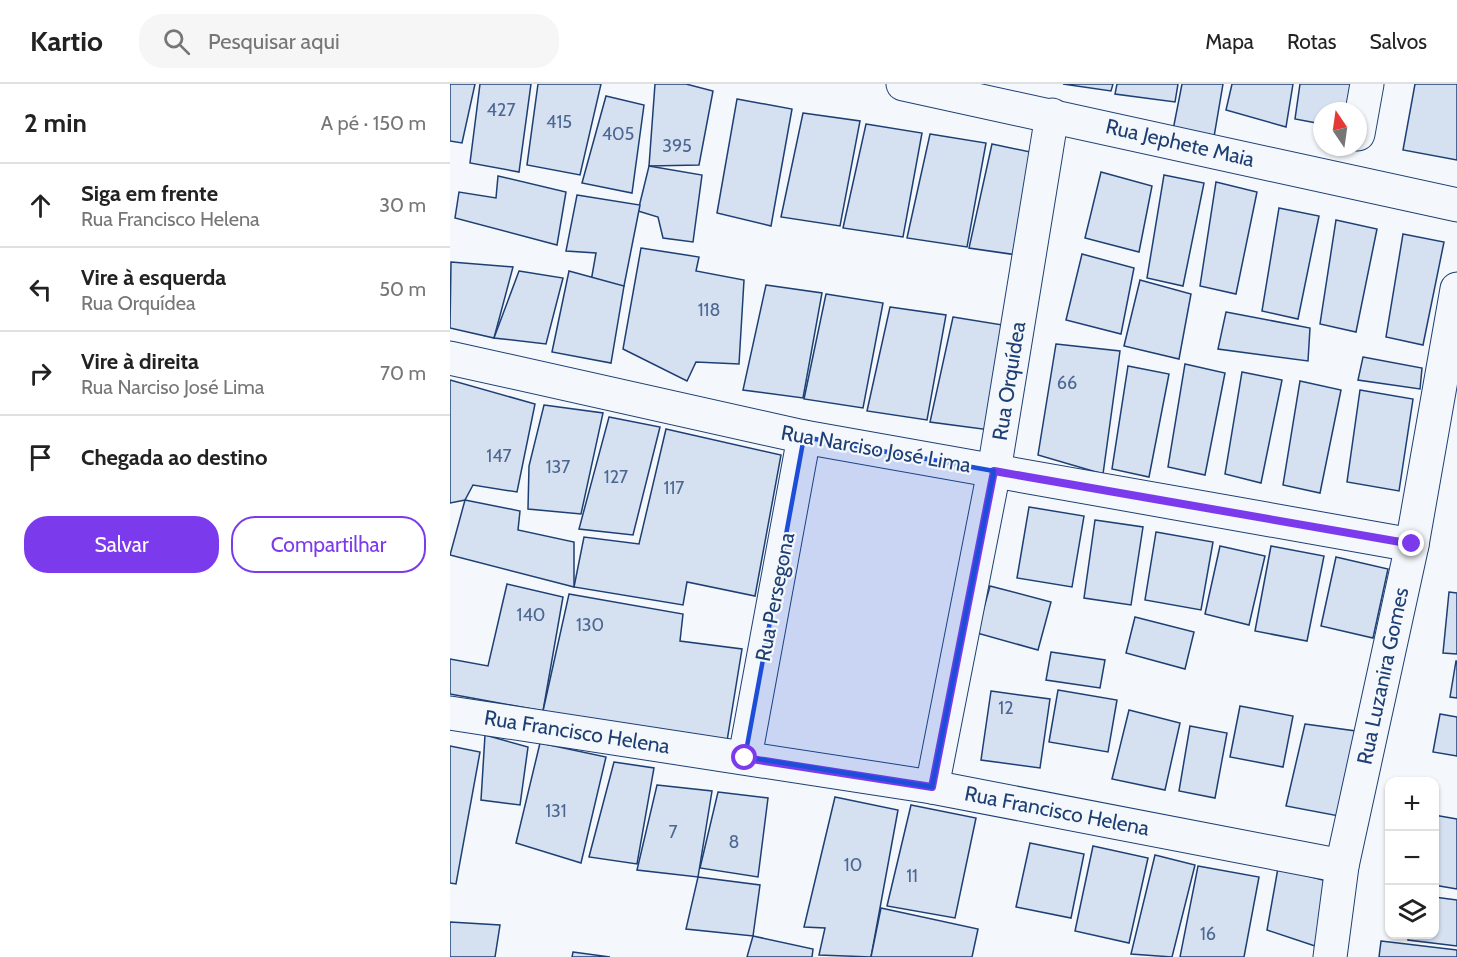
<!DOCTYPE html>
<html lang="pt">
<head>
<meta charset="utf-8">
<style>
	:root { --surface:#fff; --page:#f6f6f6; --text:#222; --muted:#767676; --line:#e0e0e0; --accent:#7c3aed }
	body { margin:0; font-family:Cabin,sans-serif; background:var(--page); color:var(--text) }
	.controls { position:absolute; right:18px; bottom:18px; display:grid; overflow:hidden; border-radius:12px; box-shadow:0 2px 4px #0004 }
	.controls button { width:54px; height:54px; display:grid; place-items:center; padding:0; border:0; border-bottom:2px solid var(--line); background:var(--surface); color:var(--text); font:30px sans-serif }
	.compass { position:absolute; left:863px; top:18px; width:54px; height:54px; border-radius:50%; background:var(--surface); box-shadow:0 2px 4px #0004; rotate:347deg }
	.stop { position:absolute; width:18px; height:18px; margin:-14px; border:4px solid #7c3aed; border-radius:50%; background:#fff }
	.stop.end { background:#7c3aed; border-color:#fff; box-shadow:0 2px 6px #0008 }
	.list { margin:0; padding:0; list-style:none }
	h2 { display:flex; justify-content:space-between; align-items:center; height:78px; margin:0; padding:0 24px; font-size:26px }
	h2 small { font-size:20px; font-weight:400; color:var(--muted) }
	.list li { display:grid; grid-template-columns:39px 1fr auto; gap:18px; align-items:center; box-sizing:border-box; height:84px; padding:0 24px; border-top:2px solid var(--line) }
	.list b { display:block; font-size:22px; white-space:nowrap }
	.list p { margin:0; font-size:20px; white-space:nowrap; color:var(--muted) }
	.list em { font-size:20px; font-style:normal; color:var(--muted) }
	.actions { display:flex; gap:12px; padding:18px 24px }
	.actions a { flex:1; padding:14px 0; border:2px solid var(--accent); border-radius:24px; text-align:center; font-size:21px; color:var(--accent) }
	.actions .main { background:var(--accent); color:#fff }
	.icon { flex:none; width:33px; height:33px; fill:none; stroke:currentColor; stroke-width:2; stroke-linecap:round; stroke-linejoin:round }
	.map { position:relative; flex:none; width:1007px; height:873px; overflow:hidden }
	header { display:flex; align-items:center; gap:36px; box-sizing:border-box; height:84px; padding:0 30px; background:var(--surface); border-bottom:2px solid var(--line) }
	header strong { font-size:28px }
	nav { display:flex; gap:33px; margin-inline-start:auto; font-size:21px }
	.search { width:420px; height:54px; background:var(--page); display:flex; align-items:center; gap:15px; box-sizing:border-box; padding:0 21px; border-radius:24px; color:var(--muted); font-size:22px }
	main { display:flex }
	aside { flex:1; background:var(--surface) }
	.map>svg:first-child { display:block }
</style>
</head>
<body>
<header>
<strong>Kartio</strong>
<div class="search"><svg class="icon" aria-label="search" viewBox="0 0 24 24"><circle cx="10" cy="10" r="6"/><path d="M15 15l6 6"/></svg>Pesquisar aqui</div>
<nav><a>Mapa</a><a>Rotas</a><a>Salvos</a></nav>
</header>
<main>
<aside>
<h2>2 min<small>A pé · 150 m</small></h2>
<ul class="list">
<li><svg class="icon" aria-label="ahead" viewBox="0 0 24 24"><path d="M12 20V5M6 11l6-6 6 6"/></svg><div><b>Siga em frente</b><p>Rua Francisco Helena</p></div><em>30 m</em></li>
<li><svg class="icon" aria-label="left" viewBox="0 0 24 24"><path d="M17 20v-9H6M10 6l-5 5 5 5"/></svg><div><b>Vire à esquerda</b><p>Rua Orquídea</p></div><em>50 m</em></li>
<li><svg class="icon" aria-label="right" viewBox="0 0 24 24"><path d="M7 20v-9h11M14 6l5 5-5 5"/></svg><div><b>Vire à direita</b><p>Rua Narciso José Lima</p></div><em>70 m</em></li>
<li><svg class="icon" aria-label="arrive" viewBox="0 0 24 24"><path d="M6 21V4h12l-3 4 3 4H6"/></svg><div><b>Chegada ao destino</b></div></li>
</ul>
<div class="actions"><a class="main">Salvar</a><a>Compartilhar</a></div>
</aside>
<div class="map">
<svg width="1007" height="873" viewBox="0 0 1007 873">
	<rect width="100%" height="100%" fill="#f4f7fb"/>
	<g fill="#d5e0f0" stroke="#1d3f73" stroke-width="1.5">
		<path d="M 0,0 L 25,0 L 12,59 L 0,57 Z"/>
		<path d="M 30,0 L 81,0 L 69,88 L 20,79 Z"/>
		<path d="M 88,0 L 151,0 L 130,91 L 77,81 Z"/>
		<path d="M 205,0 L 236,0 L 263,7 L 249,81 L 199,82 Z"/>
		<path d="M 613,0 L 663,0 L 661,7 Z"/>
		<path d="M 667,0 L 728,0 L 725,18 L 665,10 Z"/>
		<path d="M 732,0 L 773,0 L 764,53 L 723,46 Z"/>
		<path d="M 782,0 L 843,0 L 836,43 L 776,26 Z"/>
		<path d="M 850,0 L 903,0 L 899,27 L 872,27 L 872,40 L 845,35 Z"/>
		<path d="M 965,0 L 1007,0 L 1007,76 L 953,66 Z"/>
		<path d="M 156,12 L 194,21 L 182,109 L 132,99 Z"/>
		<path d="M 287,15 L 342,25 L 321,142 L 267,129 Z"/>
		<path d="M 353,29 L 410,37 L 390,142 L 331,133 Z"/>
		<path d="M 416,40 L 472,49 L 453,153 L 393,144 Z"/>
		<path d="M 480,50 L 536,59 L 517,163 L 457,154 Z"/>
		<path d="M 542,60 L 590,70 L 574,172 L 519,164 Z"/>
		<path d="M 199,82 L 252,91 L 243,158 L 213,154 L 208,133 L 188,127 Z"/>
		<path d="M 651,88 L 702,102 L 689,168 L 635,154 Z"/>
		<path d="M 714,91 L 754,99 L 733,202 L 697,194 Z"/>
		<path d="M 48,92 L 116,108 L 107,161 L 5,134 L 9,108 L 46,114 Z"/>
		<path d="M 766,98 L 807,108 L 786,210 L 750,202 Z"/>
		<path d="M 127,111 L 190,121 L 174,202 L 140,203 L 146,169 L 116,167 Z"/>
		<path d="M 829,124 L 869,132 L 848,235 L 812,227 Z"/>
		<path d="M 886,136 L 927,145 L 906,248 L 870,240 Z"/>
		<path d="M 953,150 L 994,158 L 973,261 L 936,253 Z"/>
		<path d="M 191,164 L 249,173 L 246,187 L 294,196 L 289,280 L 246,278 L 237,297 L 173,265 Z"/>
		<path d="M 632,170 L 684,184 L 671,250 L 616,236 Z"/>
		<path d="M 1,178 L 63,183 L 44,254 L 0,244 Z"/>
		<path d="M 69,187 L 113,194 L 96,260 L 44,254 Z"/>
		<path d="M 119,187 L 174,202 L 161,279 L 102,268 Z"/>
		<path d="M 690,196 L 741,210 L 729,275 L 674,262 Z"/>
		<path d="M 316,201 L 372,209 L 353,314 L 293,306 Z"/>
		<path d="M 376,210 L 433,219 L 413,324 L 354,315 Z"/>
		<path d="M 440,223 L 496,231 L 477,336 L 417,327 Z"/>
		<path d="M 776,228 L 860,244 L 858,277 L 768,265 Z"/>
		<path d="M 503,233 L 559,242 L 540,346 L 480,338 Z"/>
		<path d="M 606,260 L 670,267 L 653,390 L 588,371 Z"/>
		<path d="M 913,273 L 972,284 L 970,305 L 908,296 Z"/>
		<path d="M 735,280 L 775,289 L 755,391 L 718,383 Z"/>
		<path d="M 678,282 L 719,290 L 699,393 L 662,385 Z"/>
		<path d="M 792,288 L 832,296 L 811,399 L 775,390 Z"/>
		<path d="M 0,296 L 85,320 L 67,408 L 23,401 L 15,416 L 0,419 Z"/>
		<path d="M 850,297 L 891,306 L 870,409 L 833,401 Z"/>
		<path d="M 910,306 L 963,315 L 949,407 L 897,398 Z"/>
		<path d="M 94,321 L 153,329 L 131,430 L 78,425 L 79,382 Z"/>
		<path d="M 159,333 L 210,343 L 183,451 L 129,445 Z"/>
		<path d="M 216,345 L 331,371 L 305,512 L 237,498 L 233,521 L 124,503 L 134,453 L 189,460 Z"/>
		<path d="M 15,416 L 70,427 L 68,446 L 124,458 L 124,503 L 0,471 Z"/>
		<path d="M 579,423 L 634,432 L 622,503 L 567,494 Z"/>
		<path d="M 645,436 L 693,443 L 681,521 L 634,514 Z"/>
		<path d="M 706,448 L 763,458 L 751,526 L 695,516 Z"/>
		<path d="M 770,462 L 815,472 L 799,541 L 755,530 Z"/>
		<path d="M 821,462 L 874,472 L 857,557 L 805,547 Z"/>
		<path d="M 886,473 L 938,485 L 923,554 L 871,542 Z"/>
		<path d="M 57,500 L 113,513 L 93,627 L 0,610 L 0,575 L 38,582 Z"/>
		<path d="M 540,502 L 601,518 L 588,566 L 527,549 Z"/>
		<path d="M 999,508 L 1007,509 L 1007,570 L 993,569 Z"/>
		<path d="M 119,510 L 233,530 L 230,557 L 292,565 L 276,663 L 93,627 Z"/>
		<path d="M 685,533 L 744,548 L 735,585 L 676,569 Z"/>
		<path d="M 601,568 L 655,576 L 650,604 L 596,596 Z"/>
		<path d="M 1006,577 L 1007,577 L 1007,614 L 1000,613 Z"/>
		<path d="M 608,606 L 667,616 L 658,668 L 599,658 Z"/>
		<path d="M 541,607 L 600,615 L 590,684 L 531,676 Z"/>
		<path d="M 790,622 L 843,632 L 833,683 L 780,673 Z"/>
		<path d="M 679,626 L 730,639 L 715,706 L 662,695 Z"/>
		<path d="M 990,630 L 1007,633 L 1007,672 L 983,668 Z"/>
		<path d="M 855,640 L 913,648 L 894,733 L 836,722 Z"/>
		<path d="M 740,642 L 777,649 L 765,714 L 729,707 Z"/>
		<path d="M 35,651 L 78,663 L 70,721 L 31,716 Z"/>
		<path d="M 90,659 L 156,673 L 131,779 L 66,759 Z"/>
		<path d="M 0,662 L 30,668 L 6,800 L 0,799 Z"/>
		<path d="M 164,678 L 204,684 L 187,780 L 139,773 Z"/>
		<path d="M 207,701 L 262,707 L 248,793 L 187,786 Z"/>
		<path d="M 268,708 L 318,714 L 308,793 L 250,784 Z"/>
		<path d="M 385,713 L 448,726 L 421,873 L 369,871 L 375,844 L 354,843 Z"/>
		<path d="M 461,721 L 526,734 L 505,834 L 437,822 Z"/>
		<path d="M 984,731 L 1007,735 L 1007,805 L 984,801 Z"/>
		<path d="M 580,759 L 634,770 L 621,834 L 566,823 Z"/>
		<path d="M 643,762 L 698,774 L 679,859 L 625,847 Z"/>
		<path d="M 705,771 L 745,781 L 722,873 L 681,870 Z"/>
		<path d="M 748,782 L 809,793 L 794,873 L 730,873 Z"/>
		<path d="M 828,784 L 884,799 L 871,864 L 817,846 Z"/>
		<path d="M 248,793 L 310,801 L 303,852 L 236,845 Z"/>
		<path d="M 984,813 L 1007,816 L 1007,862 L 958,856 L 958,850 L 984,850 Z"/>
		<path d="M 431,824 L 528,845 L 522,873 L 421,873 Z"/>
		<path d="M 0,838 L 50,841 L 45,873 L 0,873 Z"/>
		<path d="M 303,852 L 363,865 L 362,873 L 297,873 Z"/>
		<path d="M 931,857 L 1007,866 L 1007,873 L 929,873 Z"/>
		<path d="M 123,868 L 160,873 L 122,873 Z"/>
	</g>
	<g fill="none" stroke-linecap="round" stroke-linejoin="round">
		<g stroke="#1d3f73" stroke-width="35">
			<g id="street">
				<path d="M 453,0 L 1007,121"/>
				<path d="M 908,50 L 917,0"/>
				<path d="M 0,274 L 354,353 L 962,461"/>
				<path d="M 0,629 L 482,703 L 892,782"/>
				<path d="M 295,673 L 354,353"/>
				<path d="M 482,703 L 544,387 L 602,31"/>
				<path d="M 880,873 L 892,782 L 962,461 L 1007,205"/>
			</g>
		</g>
		<use href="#street" stroke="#f4f7fb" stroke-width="33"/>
	</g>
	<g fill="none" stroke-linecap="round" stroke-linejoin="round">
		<path stroke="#7c3aed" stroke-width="8" d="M 295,674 L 482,703 L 544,387 L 962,460"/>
	</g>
	<path fill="#1d4ed8" fill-opacity="0.2" stroke="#1d4ed8" stroke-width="4.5" stroke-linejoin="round" d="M 354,353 L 544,387 L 482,703 L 295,673 Z"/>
	<g text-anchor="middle" stroke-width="4.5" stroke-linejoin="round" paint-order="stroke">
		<g font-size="18" fill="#4b6792">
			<text x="51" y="32">427</text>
			<text x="109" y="44">415</text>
			<text x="168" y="56">405</text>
			<text x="227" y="68">395</text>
			<text x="259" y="232">118</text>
			<text x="617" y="305">66</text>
			<text x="49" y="378">147</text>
			<text x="108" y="389">137</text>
			<text x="166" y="399">127</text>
			<text x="224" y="410">117</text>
			<text x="81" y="537">140</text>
			<text x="140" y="547">130</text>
			<text x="556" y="630">12</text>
			<text x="106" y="733">131</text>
			<text x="223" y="754">7</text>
			<text x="284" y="764">8</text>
			<text x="403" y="787">10</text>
			<text x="462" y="798">11</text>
			<text x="758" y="856">16</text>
		</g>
		<g font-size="21" fill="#1d3f73" stroke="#f4f7fb">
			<text transform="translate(730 59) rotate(13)" y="7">Rua Jephete Maia</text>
			<text transform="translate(559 297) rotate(-81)" y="7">Rua Orquídea</text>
			<text transform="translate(426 365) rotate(10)" y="7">Rua Narciso José Lima</text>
			<text transform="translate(325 513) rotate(-79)" y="7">Rua Persegona</text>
			<text transform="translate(933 592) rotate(-78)" y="7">Rua Luzanira Gomes</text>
			<text transform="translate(127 648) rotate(9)" y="7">Rua Francisco Helena</text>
			<text transform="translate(607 727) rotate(11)" y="7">Rua Francisco Helena</text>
		</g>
	</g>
</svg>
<div class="controls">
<button>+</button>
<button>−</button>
<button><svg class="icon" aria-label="layers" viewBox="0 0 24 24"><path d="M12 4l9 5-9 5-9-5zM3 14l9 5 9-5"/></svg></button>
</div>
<svg class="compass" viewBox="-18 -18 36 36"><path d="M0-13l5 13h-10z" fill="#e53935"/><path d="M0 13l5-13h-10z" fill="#767676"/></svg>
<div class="stop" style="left:295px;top:674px"></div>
<div class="stop end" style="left:962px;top:460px"></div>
</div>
</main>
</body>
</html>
